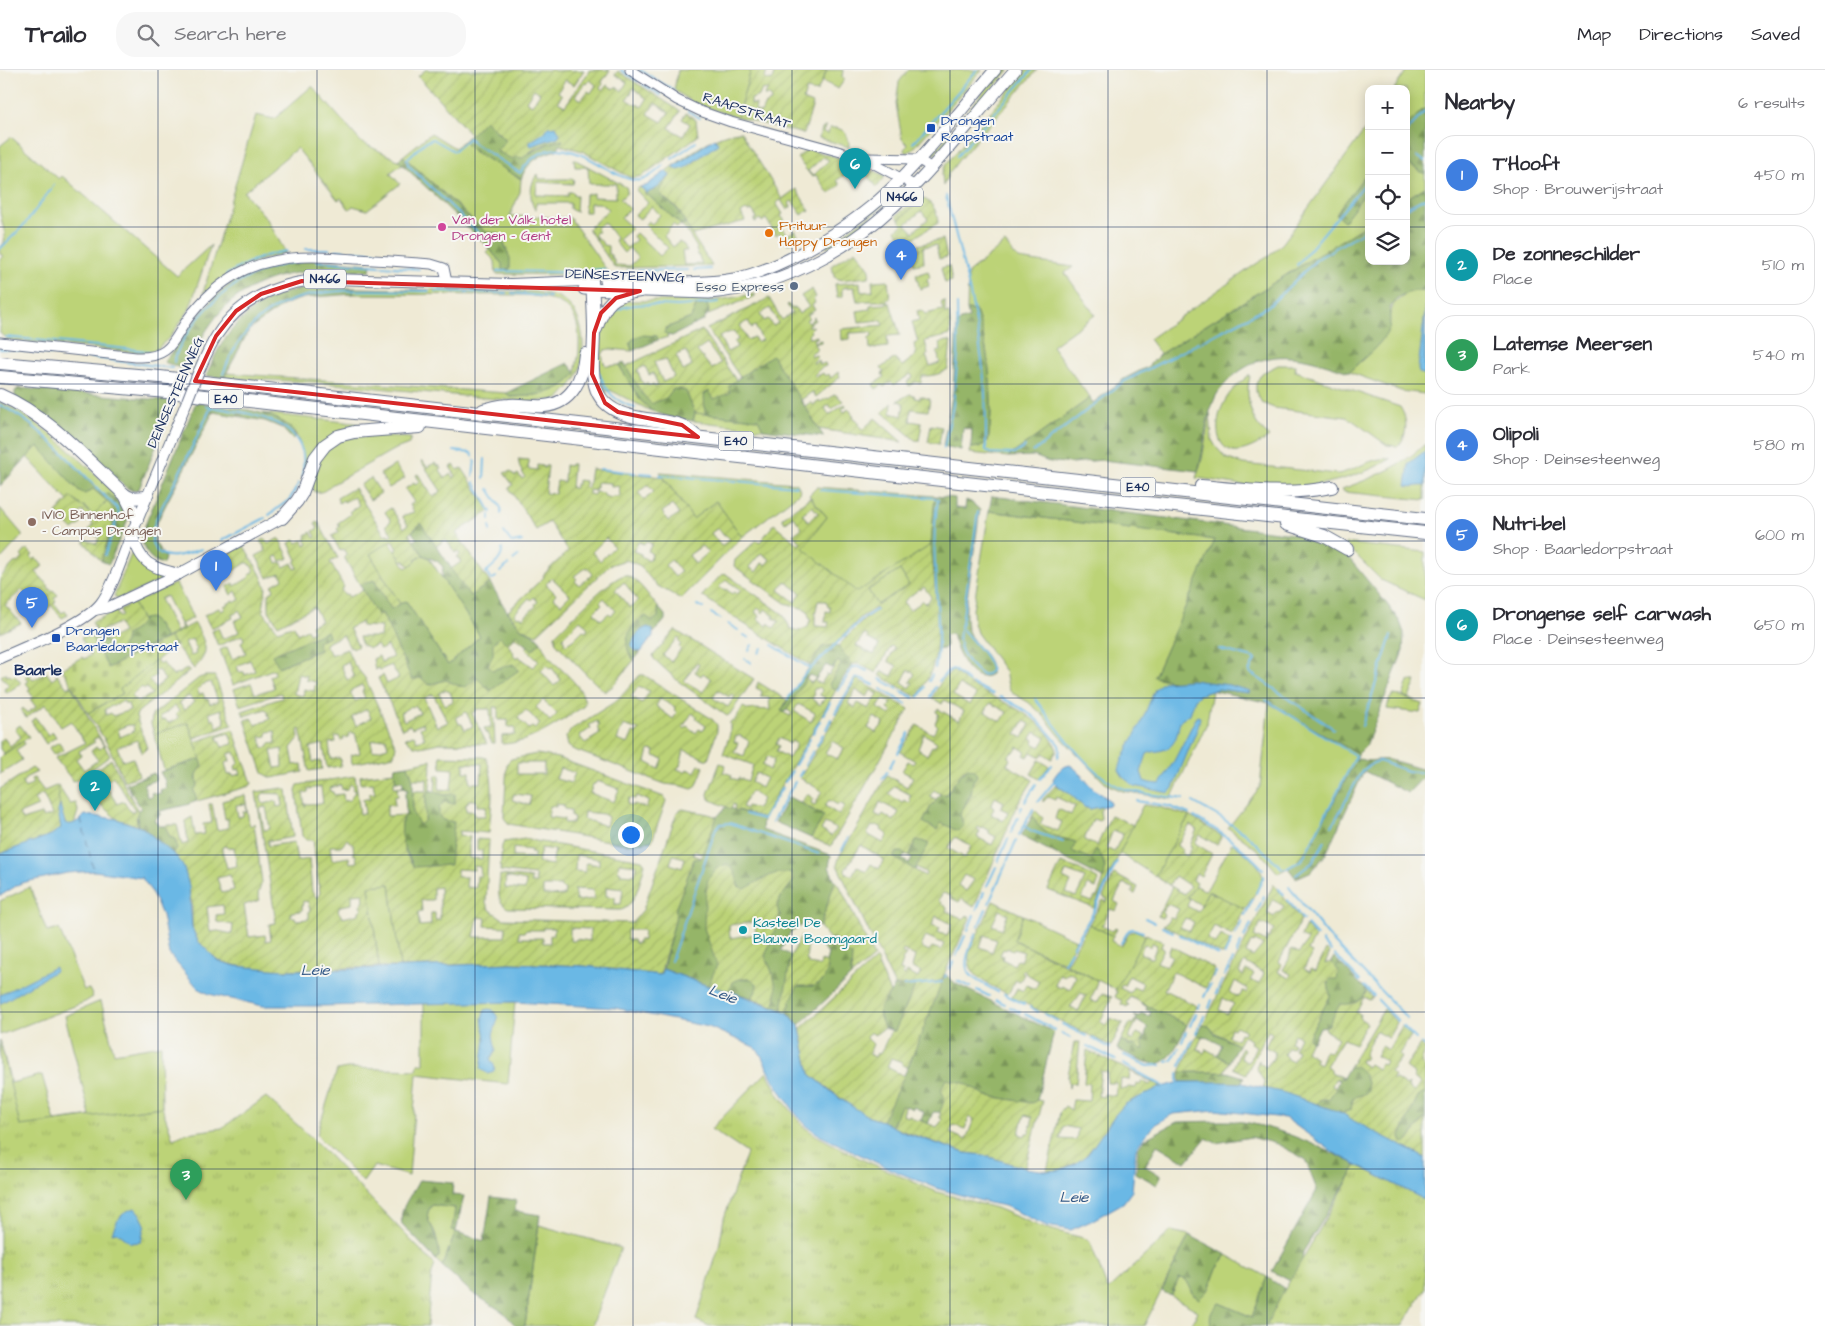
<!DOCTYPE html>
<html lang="en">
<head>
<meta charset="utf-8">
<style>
	:root { --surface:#fff; --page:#f7f7f7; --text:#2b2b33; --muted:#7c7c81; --line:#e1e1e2; --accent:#c8321e }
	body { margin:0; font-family:"Architects Daughter",sans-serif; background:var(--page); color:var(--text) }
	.controls { position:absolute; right:15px; top:15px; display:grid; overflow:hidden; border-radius:10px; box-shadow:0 2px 12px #0003 }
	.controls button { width:45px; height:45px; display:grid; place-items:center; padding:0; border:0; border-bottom:1px solid var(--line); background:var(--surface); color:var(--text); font:25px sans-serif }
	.you { position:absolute; left:630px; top:764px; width:18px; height:18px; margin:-12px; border:4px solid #fff; border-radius:50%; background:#1a73e8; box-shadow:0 0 0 8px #1a73e833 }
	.badge { display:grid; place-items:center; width:32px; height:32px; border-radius:50%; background:var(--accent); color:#fff; font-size:16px; font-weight:700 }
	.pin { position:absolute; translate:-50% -41px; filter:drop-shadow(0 1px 2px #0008) }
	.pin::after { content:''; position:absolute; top:26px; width:18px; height:15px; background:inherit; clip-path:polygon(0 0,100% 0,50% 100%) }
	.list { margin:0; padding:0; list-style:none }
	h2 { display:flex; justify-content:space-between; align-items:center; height:65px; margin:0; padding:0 20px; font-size:21px }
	h2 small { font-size:16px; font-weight:400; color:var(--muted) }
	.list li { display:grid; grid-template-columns:32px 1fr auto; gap:15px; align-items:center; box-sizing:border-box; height:80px; margin:0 10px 10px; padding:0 10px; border:1px solid var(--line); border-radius:20px }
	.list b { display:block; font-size:19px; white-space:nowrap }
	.list p { margin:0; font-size:16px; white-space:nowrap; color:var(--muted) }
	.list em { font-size:16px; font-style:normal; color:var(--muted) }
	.icon { flex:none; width:28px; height:28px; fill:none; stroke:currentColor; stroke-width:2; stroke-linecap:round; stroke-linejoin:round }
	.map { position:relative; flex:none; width:1425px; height:1256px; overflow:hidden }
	header { display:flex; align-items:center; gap:30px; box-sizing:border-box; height:70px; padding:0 25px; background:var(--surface); border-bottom:1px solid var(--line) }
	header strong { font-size:24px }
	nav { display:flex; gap:28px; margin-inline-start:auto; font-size:18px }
	.search { width:350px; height:45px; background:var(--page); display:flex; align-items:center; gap:12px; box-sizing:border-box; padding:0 18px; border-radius:20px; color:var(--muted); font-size:19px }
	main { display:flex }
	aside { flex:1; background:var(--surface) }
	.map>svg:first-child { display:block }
</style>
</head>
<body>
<header>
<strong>Trailo</strong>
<div class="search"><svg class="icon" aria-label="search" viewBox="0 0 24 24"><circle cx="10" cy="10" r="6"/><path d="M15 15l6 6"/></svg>Search here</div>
<nav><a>Map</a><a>Directions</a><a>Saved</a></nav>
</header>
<main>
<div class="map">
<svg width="1425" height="1256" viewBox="0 0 1425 1256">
	<defs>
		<pattern id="forest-firs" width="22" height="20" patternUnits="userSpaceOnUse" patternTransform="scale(1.25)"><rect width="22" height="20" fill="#95b568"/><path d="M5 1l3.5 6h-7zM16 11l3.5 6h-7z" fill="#799459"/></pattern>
		<pattern id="cemetery-stones" width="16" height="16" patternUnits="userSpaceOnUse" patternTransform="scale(1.25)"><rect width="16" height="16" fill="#bcd377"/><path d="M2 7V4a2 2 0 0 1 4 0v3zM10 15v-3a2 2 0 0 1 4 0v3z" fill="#a1b569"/></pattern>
		<pattern id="park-tufts" width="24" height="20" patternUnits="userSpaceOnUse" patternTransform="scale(1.25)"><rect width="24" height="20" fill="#bcd377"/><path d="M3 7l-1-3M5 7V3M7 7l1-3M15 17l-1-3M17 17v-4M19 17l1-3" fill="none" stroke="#a1b569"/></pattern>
		<pattern id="garden-furrows" width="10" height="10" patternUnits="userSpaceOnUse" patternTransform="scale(1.25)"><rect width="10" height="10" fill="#bcd377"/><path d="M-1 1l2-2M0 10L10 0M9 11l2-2" fill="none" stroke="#a1b569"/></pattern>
	</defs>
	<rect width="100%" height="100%" fill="#f6f6f2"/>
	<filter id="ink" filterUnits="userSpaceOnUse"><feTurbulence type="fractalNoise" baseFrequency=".02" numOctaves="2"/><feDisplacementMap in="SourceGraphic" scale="10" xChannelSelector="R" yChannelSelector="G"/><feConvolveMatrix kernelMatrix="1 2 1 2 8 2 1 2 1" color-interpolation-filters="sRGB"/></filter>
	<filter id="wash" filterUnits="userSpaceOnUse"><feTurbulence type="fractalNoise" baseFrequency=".0096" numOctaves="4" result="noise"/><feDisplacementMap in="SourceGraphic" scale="20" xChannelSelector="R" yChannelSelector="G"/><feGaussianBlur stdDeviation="1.12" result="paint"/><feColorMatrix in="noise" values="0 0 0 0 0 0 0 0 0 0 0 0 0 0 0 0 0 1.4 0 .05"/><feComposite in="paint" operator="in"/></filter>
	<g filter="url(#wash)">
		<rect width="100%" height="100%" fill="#efead5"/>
		<g fill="#bcd377" stroke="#6c816a" fill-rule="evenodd">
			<path d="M 678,0 L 751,0 L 737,47 L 695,34 L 674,20 Z"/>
			<path d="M 827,0 L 843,0 L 842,7 L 845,9 L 838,19 L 822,11 Z"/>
			<path d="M 908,0 L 982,0 L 913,79 L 907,83 L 904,79 L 908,75 L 902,69 L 896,34 L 899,12 Z"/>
			<path d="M 1000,0 L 1009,0 L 935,84 L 933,83 L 959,53 Z"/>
			<path d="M 1026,0 L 1037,0 L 958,91 L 949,103 L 943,116 L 942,103 L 946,94 Z"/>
			<path d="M 1407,0 L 1425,0 L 1425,37 L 1406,56 L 1406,19 L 1394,19 Z"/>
			<path d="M 312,16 L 361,72 L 398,90 L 402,94 L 390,103 L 400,114 L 367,140 L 353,136 L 349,139 L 341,128 L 338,130 L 297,78 L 244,122 L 267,149 L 286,183 L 258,191 L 203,223 L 256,45 L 274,49 Z"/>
			<path d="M 1369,54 L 1369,100 L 1336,144 L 1344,150 L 1369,118 L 1369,153 L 1160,284 L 1149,269 L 1256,194 L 1269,186 L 1283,173 Z"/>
			<path d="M 826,56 L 823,62 L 828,64 L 830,58 C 844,57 849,64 849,77 L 819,68 L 822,59 Z"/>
			<path d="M 431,63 L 455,78 L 463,71 L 472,80 L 521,109 L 520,122 L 510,146 L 570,148 L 610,205 L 496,204 L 495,191 L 487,183 L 489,181 L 487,176 L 502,194 L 507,179 L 503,172 L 486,162 L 403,86 Z"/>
			<path d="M 11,67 L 59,109 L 62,106 L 177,206 L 211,175 L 189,240 L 170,267 L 157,279 L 147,283 L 131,282 L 7,270 L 0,263 L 0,189 L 3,186 L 0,184 L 0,178 L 4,173 L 5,164 L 0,143 L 0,76 Z"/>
			<path d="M 574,89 L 626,117 C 629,123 625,125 620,129 L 630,139 L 621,148 L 632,158 L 619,170 L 627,178 L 636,170 L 633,166 L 636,163 L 660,186 L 668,178 L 645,155 L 648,151 L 652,154 L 660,145 L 652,136 L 640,149 L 635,145 L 648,133 L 636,120 L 640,117 L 645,119 L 645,124 L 648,125 L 680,154 L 685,154 L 712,196 L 615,198 L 588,159 L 609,139 L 599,133 L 590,133 L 590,142 L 584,142 L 585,125 L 593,123 L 593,127 L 616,128 L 616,114 L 589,114 L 588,97 L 575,97 ZM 604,152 L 616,168 L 615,172 L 624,183 L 629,178 L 638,188 L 630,196 L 615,195 L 613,188 L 611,188 L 611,185 L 608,184 L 608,176 L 603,175 L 601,170 L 597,170 L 597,167 L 595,167 L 595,162 L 599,162 L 596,158 ZM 673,154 L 677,158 L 680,155 L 684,157 L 697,178 L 696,180 L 702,194 L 684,195 L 682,181 L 687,181 L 684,175 L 679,172 L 673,177 L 664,166 Z"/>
			<path d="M 1406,93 L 1425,104 L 1425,117 L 1406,129 Z"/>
			<path d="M 538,104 L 539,109 L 574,109 L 573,114 L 537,112 L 536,125 L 568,126 L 568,122 L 573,122 L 574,125 L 577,125 L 576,142 L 570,139 L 570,133 L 536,133 L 536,139 L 534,138 C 529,129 530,111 538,104 Z"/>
			<path d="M 891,124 L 892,126 L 859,158 L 827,178 L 826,176 L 866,148 Z"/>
			<path d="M 920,126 L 923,128 L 899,149 L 896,146 Z"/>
			<path d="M 1005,173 L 1018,189 L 1073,197 L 1065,203 L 1095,245 L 1052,276 L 1090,328 L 1008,387 L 970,383 L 971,378 L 980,377 L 988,371 C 995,336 989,281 978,247 L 976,241 L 967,240 L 968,203 Z"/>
			<path d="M 354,218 L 535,222 C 544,224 554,224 562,229 C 585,244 587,280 578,304 C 575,313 565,321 559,329 L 529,332 L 313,312 L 224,308 L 226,303 L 506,323 L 511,327 C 535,326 561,324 576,303 C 575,296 579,287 579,280 C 581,236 563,229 525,225 L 353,224 Z"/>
			<path d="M 1425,220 L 1425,324 L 1401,321 L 1349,302 L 1379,273 L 1394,233 L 1407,222 Z"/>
			<path d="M 755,224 L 755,226 L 708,245 L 709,241 L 696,236 L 691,248 L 666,258 L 666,265 L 668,267 L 658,270 L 656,266 L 633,269 L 630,273 L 632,281 L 610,279 L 605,280 L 602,285 L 604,293 L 607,296 L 619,295 L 640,330 L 650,338 L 649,340 L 610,320 L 606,322 L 599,307 L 597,282 L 602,251 L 614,236 L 625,231 L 718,230 Z"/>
			<path d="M 1278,295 L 1296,295 L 1295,301 L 1400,337 C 1408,349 1408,366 1398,376 L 1387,375 L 1352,350 L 1346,347 L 1274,338 L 1262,333 L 1256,322 L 1256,314 L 1259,308 L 1262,303 Z"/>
			<path d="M 1248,306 L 1250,306 C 1246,321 1248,338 1256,352 C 1259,358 1265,362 1269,367 C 1261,373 1243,383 1233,381 C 1213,377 1216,348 1223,335 C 1228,323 1238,314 1248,306 Z"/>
			<path d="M 0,332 C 48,354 86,396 125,432 L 130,443 L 128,449 L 125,440 C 118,435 109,431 102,425 C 67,395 44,354 0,336 Z"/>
			<path d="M 263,343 L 363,354 L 340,361 L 306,400 C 304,389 300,367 292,359 C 285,351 272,347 263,343 Z"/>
			<path d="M 695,343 L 759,349 L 763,359 L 693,351 Z"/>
			<path d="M 1210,343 L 1212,370 L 1216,377 L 1226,388 L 1234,391 L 1243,394 L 1338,404 C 1357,400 1372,386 1391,389 C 1355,409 1317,418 1276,418 C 1250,418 1221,411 1196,408 L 1202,389 Z"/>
			<path d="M 381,365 L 411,368 L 409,374 L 393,380 L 331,415 C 326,420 323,423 315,422 L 313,419 L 312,410 L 319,387 L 344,368 Z"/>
			<path d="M 1425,374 L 1425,430 L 1344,422 L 1342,419 C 1372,408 1401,397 1425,374 Z"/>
			<path d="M 38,375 L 78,420 L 88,423 L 93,418 L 107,431 L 93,446 L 84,436 L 82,437 L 71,427 L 68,431 L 27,387 Z"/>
			<path d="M 660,402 L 795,413 L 798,415 L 800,420 L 799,423 L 742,467 L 716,431 L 693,449 Z"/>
			<path d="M 817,417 L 935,426 L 931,475 L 857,523 L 802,478 L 827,447 L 809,425 Z"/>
			<path d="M 0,438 L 22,464 L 22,466 L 0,490 Z"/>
			<path d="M 989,441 L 1216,470 L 1154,607 L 1212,620 L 1207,653 L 1171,729 L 1123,721 L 1106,714 L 1059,665 L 1042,644 L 1028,632 L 1012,623 L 1008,616 L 1005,601 L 977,563 L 974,553 L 973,540 Z"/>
			<path d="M 389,471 L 406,498 L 423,485 L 429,488 L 480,566 L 448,595 L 406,531 L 400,534 L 370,484 Z"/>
			<path d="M 1346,473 L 1425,482 L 1425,530 L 1381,510 L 1346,475 Z"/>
			<path d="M 132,482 L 145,498 L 164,505 L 164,509 L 119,529 L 114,526 Z"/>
			<path d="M 900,500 L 909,515 L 877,535 L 868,520 Z"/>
			<path d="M 176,513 L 193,548 L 181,554 L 184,559 L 165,568 L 157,554 L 143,549 L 142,551 L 133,533 ZM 166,526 L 182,558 L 176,562 L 160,529 Z"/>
			<path d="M 1408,611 L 1416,611 L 1409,628 L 1403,626 Z"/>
			<path d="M 1269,633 L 1358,684 L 1354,697 L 1308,778 L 1295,794 L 1278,803 L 1258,780 L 1228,758 L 1260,717 Z"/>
			<path d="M 188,652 L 201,689 L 164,700 L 154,664 Z"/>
			<path d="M 23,671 L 25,674 L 16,680 L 22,690 L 0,704 L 0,687 Z"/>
			<path d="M 59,717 L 70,734 L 76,733 L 78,741 L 74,754 L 68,755 L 65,753 L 58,736 L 57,718 Z"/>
			<path d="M 1143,735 L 1159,737 L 1189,746 L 1155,806 L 1119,783 Z"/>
			<path d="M 1232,773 C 1240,780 1265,796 1262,808 C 1261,816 1250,831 1245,839 L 1208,821 L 1201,835 L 1187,827 L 1195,815 L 1204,820 L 1207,819 Z"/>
			<path d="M 390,814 L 400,897 L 379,897 L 369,816 Z"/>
			<path d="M 30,817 L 47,862 L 59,859 L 84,920 L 89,919 L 93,927 L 85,932 L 0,965 L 0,831 Z"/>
			<path d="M 1023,845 L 1076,870 L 1065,893 L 1013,870 Z"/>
			<path d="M 1089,854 L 1113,866 L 1111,871 L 1121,876 L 1130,862 L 1137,861 L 1145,865 L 1117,920 L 1066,894 Z"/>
			<path d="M 101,931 L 114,983 L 161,975 L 162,1037 L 118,1043 L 0,1107 L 0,970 L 11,1013 L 42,1005 L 55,1051 L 90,1046 L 65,946 Z"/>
			<path d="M 515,932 L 508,1014 L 417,1004 L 409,1106 L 374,1096 L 363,1112 L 320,1069 L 317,1064 L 337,1000 L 347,998 L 417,1000 L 418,994 L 424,994 L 424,933 Z"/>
			<path d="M 432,1135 L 456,1138 L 452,1159 L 456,1161 L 456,1162 L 442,1196 L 435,1189 L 439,1187 C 438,1180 438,1173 436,1166 C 433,1153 421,1149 432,1135 Z"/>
			<path d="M 539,1155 L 621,1178 L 592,1256 L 525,1256 Z"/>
			<path d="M 1227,1185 L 1267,1207 L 1252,1247 L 1219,1233 L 1211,1256 L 1212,1256 L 1191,1256 L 1198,1241 L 1171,1226 L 1179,1208 L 1185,1209 L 1189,1213 L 1194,1226 L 1209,1219 L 1217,1198 Z"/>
		</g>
		<g fill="url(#forest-firs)" stroke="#587263">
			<path d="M 1425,37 L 1425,104 L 1406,93 L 1406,56 Z"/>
			<path d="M 485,50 L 506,71 L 497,81 L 517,87 L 527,84 L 549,73 L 564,69 L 557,80 C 540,84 527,92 521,109 L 472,80 L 463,71 Z"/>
			<path d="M 403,86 L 485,162 L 499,163 L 510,188 L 510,199 L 502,201 L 502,194 L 487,176 L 398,90 Z"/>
			<path d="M 1369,100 L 1369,118 L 1344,151 L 1336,144 Z"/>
			<path d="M 666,101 L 670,106 L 662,126 C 671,134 683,141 685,154 L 680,154 L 648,125 L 645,125 L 645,119 L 640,117 L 646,116 Z"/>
			<path d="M 1425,117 L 1425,220 C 1412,221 1394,224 1390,239 C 1389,246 1391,253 1389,259 C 1381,276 1362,289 1349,302 C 1330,296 1310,288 1290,287 C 1263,284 1236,299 1220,320 C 1215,325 1213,334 1210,341 C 1204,360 1204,381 1198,401 L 1102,390 L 1073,393 L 1049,392 L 1034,386 L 1008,387 L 1090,328 L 1093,333 L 1124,309 L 1147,297 L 1160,284 L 1369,153 L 1369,191 L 1406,191 L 1406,129 Z"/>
			<path d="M 308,189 L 371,194 L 370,201 C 313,198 256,199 216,247 C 203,263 195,282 186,300 L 164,292 C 195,251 216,210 270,195 C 282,191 295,191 308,189 Z"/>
			<path d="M 354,218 L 353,224 L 303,228 L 285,234 L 249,260 L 224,308 L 206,306 C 211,294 216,282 223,272 C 241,244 271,222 304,219 C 320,217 337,218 354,218 Z"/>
			<path d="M 707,234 L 709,241 L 704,250 L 672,266 L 666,265 L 664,263 L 666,258 L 691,248 L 696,236 Z"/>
			<path d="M 967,240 L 976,241 C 989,275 995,335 988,371 L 980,377 L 971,378 L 972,360 L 963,358 L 961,380 L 943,376 L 953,321 L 957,254 L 961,250 L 969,248 Z"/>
			<path d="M 641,265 L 657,266 L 658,270 L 632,281 L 630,273 L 633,269 Z"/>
			<path d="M 772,285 L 824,367 L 763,359 L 758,349 L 705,344 L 704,324 L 709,321 L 729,316 L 740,307 Z"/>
			<path d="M 624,292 L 641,322 L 651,333 L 666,328 L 673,319 L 680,319 L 686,321 L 695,343 L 693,351 L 669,347 L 649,340 L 649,338 L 640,330 L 619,295 Z"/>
			<path d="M 568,293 L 576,303 C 561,324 535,326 511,327 L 506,323 Z"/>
			<path d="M 19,318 L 174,331 L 139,419 L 133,421 L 127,418 L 15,327 L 15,321 Z"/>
			<path d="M 196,332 C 223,337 282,338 296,366 L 292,369 L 282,358 L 265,351 L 213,342 L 154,458 L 154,471 L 165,488 L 163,494 C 149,491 142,478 141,465 Z"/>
			<path d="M 0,336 C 42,353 72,394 103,426 L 107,423 L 126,440 L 128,449 L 109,494 L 101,491 L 114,450 L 114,440 L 107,431 L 93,419 L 85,424 L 78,420 L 38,376 L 0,416 Z"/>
			<path d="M 935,426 L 955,428 L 955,438 L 965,439 L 966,430 L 971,432 L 980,440 L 966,535 C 966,545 965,554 969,563 C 975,577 994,587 991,604 C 970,618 955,578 952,564 L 945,565 L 946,575 L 944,579 L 936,580 L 936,531 L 931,475 Z"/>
			<path d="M 992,426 L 1301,465 L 1327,470 L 1343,481 L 1387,534 L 1400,552 L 1404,563 L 1403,581 L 1366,676 L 1358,684 L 1269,633 L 1154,607 L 1215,470 L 989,441 Z"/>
			<path d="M 421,453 L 470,526 L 490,513 C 499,527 507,544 519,556 C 527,563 534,562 541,572 L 532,580 L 517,565 L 493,585 L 488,595 L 513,594 L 519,600 L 490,622 L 459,616 L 446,610 L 428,615 L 412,610 L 382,543 L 377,545 L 360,515 L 374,510 L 391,538 L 406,531 L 448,595 L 480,566 L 442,508 L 443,497 L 437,491 L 423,485 L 413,471 L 417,469 L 412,462 Z"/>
			<path d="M 658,537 L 665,545 L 665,550 L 654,563 L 653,560 L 640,561 L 632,575 L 638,582 L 641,582 L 634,590 C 627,583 626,576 626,566 L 636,553 L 646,546 L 650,549 L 658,547 Z"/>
			<path d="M 150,548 L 157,554 L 165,568 L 108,598 L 89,563 L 93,565 L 96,570 L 103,565 L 108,577 L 115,582 L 120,580 L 125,572 L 126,565 L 137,558 L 143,549 Z"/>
			<path d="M 327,561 L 330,566 L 320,580 L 278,597 L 271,585 Z"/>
			<path d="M 834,575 L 838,576 L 852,594 L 836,620 L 833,619 L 829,614 L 840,595 L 837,592 L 832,598 L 826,595 L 815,610 L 815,607 L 809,605 L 787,640 L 784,642 L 781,641 L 822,577 Z"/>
			<path d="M 1358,688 C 1369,694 1376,688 1389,690 C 1401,692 1413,697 1425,700 L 1425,705 L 1408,723 L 1364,701 L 1326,784 L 1312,801 L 1296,808 L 1288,798 L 1295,794 L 1308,778 Z"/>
			<path d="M 201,689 L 203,696 L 196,707 L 198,715 L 194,720 L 197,731 L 186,735 L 160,741 L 160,745 L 154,750 L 159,756 L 165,756 L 170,767 L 175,769 L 177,778 L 173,784 L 143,758 L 138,756 L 137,741 L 141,738 L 126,714 L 154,703 L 156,710 L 144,714 L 147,727 L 152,726 L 151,723 L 154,722 L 155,724 L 161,723 L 160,720 L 166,718 L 165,711 L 160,702 Z"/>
			<path d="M 408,695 L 413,709 L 413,744 L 425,750 L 426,725 L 430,720 L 445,725 L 455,723 L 455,734 L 439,746 L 443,750 L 454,752 L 451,795 L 414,797 L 401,771 L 402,749 L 406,744 L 405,723 L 407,723 L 407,719 L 403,717 L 403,711 L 396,711 L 394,702 L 395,697 Z"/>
			<path d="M 968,698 L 975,700 L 977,706 L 973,711 L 971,725 L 960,744 L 964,756 L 958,762 L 937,760 L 923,752 L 931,736 L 940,724 L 947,724 L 959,706 Z"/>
			<path d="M 789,727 L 824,746 L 811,768 L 775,752 Z"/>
			<path d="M 726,737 L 763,748 L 762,760 L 831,785 L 829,797 L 835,811 L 820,857 L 809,852 L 791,861 L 781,880 L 791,886 L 782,940 L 773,936 C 780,920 772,901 765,886 L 780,846 L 777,837 L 781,827 L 794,810 L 764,808 L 745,820 L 738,816 L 737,809 L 704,858 L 718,895 L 708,916 L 663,899 L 675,850 L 676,837 L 694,789 L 701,788 L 717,747 Z"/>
			<path d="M 1032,747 L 1034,747 C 1039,765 1060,767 1076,772 L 1073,780 L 1096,779 C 1104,788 1105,796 1105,809 L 1021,766 Z"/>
			<path d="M 916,770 L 922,771 L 929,774 L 915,800 L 893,787 L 897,782 L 902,782 L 906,784 L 902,789 L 909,794 L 912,789 L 909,786 Z"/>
			<path d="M 832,868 L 842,872 L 845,881 L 852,886 L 851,906 L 799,955 L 787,942 L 794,923 L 798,916 L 814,916 L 828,899 L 826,892 L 828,884 L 822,876 Z"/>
			<path d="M 1334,887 L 1367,921 C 1360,933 1353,935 1340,935 L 1328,956 L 1320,957 L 1313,972 L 1308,968 L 1330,926 L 1328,912 L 1338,901 L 1331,892 Z"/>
			<path d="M 945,904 L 956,914 L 1054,962 L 1037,1030 L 1032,1033 L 987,1026 L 964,1013 L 946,1028 L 940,1042 L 933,1042 L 928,1054 L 921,1050 L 924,1042 L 914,1037 L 913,1039 L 906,1036 L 901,1037 L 891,1057 L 882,1051 L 908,997 Z"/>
			<path d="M 740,909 L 751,909 L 757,914 L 756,921 L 752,928 L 729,921 L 732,912 Z"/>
			<path d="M 917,914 L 895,961 L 884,958 L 880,947 L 879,938 L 895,916 Z"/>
			<path d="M 1141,932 L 1187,955 C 1165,1002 1162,1001 1117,979 L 1121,970 L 1129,975 L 1142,973 L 1148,958 L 1137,951 L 1135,952 L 1137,948 L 1134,946 L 1140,946 L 1141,943 L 1149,946 L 1151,942 L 1146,940 L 1147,937 L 1141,933 Z"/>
			<path d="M 1203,955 L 1209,956 L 1214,963 L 1238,975 L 1229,992 L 1217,985 L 1222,975 L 1204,966 L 1202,967 L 1197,965 Z"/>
			<path d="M 1357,996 C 1366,1005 1368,1010 1368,1022 C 1354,1030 1354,1021 1351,1040 L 1342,1043 L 1316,1035 L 1321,1029 L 1329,1029 L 1339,1011 L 1336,1009 L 1343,1008 L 1349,997 Z"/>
			<path d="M 1180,1002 L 1227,1002 L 1244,1007 L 1242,1013 L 1180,1012 Z"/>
			<path d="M 1425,1022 L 1425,1047 L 1406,1074 L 1400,1071 L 1400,1066 L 1417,1028 Z"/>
			<path d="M 1222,1051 C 1231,1051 1240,1051 1249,1053 C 1285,1060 1325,1079 1357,1095 L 1303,1182 L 1299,1216 L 1272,1201 L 1317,1120 L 1305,1089 L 1277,1074 L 1251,1067 L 1216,1073 L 1206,1068 L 1186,1092 L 1157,1075 L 1145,1096 L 1161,1106 L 1157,1115 L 1136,1103 L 1138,1078 L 1145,1069 L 1177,1052 Z"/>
			<path d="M 419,1110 L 453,1113 L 452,1125 L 464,1126 L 456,1161 L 452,1160 L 455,1138 L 432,1135 C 422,1148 431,1152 435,1164 C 437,1170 440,1181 439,1187 L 435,1189 L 402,1154 C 398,1137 414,1123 419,1110 Z"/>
			<path d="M 491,1127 L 516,1130 L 515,1141 L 540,1145 L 525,1256 L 516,1256 L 503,1242 L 471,1222 L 442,1196 L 456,1162 L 484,1171 Z"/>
			<path d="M 1189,1165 L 1227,1185 L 1217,1198 L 1209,1219 L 1199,1229 C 1191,1224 1191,1216 1185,1209 L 1179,1208 L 1171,1226 L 1162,1221 Z"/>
			<path d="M 1267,1207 L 1285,1219 L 1266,1256 L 1211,1256 C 1209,1245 1211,1241 1219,1233 L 1252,1247 Z"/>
		</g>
		<path fill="url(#cemetery-stones)" stroke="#6c816a" d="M 89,563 L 108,598 L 169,567 L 175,576 L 120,619 L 123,623 L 88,643 L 62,599 L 82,587 L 84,589 L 91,585 L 81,568 Z"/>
		<g fill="url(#park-tufts)" stroke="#6c816a">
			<path d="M 1393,625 L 1401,626 L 1423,634 L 1420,643 L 1387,639 L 1389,630 Z"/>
			<path d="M 0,970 L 20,1056 L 162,1037 L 173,1069 L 187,1063 L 222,1058 L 266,1027 L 312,1068 L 435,1195 L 432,1203 L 427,1256 L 0,1256 Z"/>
			<path d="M 767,1002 L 779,1025 L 804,1057 L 817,1066 L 861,1089 L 937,1122 L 996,1138 L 1041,1157 L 1087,1169 L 1090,1172 L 1108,1220 L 1171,1161 L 1189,1165 L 1144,1256 L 709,1256 L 696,1250 L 719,1177 L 724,1148 L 747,1083 L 711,1059 Z"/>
			<path d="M 1357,1095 L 1425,1130 L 1425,1219 L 1402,1256 L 1266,1256 L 1285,1219 Z"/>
		</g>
		<g fill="url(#garden-furrows)" stroke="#6c816a" fill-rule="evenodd">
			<path d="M 425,0 L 552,0 L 555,1 L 584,0 L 574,15 L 565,10 L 558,22 L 562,25 L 558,32 L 565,36 L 590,0 L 610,0 L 602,12 L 603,14 L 600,18 L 603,20 L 607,15 L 614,19 L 616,17 L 622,21 L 627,12 L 615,5 L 618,1 L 680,41 L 669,58 L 683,66 L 690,54 L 682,49 L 686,43 L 696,50 L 698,66 L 642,106 L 631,108 L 582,81 L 560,75 L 563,70 C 549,71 533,77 523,88 L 517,87 L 512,89 L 497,81 L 506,70 L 485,50 L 471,65 L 418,6 ZM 590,10 L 596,15 L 591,23 L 588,21 L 582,29 L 579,29 L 576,25 L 585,13 L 587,14 ZM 634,18 L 647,29 L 642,37 L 637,34 L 636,35 L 627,29 ZM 534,19 L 540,23 L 532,35 L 526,31 ZM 655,33 L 669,42 L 662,52 L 648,44 Z"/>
			<path d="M 751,0 L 767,0 L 765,9 L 772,11 L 775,0 L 827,0 L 817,22 L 806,20 L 803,30 L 813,34 L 804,64 L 737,47 ZM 762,19 L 768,20 L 764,26 L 770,26 L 771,32 L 765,34 L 761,43 L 755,41 L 756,34 L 751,34 L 751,29 L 759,26 Z"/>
			<path d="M 738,62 L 741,62 L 782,129 L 796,119 L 810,141 L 809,142 L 807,141 L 802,145 L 792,131 L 789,133 L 791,137 L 787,140 L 781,130 L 776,133 L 783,144 L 781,146 L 785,151 L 780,155 L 788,165 L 795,160 L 800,169 L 788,174 L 780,162 L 776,165 L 766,149 L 762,152 L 760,149 L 755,152 L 754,150 L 757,148 L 752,140 L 748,142 L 746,140 L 741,143 L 745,151 L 692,165 L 678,139 L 662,126 L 660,121 L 670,106 L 666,101 C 688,86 710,65 738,62 Z"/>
			<path d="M 807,79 L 851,91 L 884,105 L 884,108 L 877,117 L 861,99 L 855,104 L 852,100 L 837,110 L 840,115 L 829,124 L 816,105 L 812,107 L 797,88 ZM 823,87 L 829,90 L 813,106 L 808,101 Z"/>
			<path d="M 923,128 C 933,134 937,140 938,153 L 905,173 L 896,160 L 902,155 L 899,149 ZM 921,141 L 928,149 L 913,162 L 906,154 Z"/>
			<path d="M 943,169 L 947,187 L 939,189 L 936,175 L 923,177 L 924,193 L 914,195 L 911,181 L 919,180 L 918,175 Z"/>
			<path d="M 856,180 L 870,199 L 869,207 L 841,210 L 834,207 L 832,195 Z"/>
			<path d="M 949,196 L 952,211 L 945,213 L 941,198 Z"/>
			<path d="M 928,201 L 930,208 L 927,209 L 929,216 L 920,219 L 916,205 Z"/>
			<path d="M 888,210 L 890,229 L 887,229 L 887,233 L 890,233 L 900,265 L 887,266 L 888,277 L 870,279 L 869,268 L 872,267 L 871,262 L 850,263 L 850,269 L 842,270 L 841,259 L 883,255 L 882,250 L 859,252 L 857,241 L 870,239 L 870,235 L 886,234 L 886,231 L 857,231 L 854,217 L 842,218 L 842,227 L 837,227 L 835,214 L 860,212 L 861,222 L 873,221 L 872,211 Z"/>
			<path d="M 812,219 L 816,227 L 813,229 L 815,233 L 812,235 L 815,240 L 807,245 L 809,248 L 806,250 L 809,253 L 814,247 L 815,250 L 808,255 L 809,257 L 812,256 L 813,257 L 810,260 L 811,262 L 808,265 L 810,268 L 817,266 L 817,268 L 813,269 L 814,272 L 821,270 L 821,272 L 814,274 L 817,279 L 810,284 L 812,286 L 817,285 L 818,287 L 813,292 L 814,294 L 819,290 L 820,295 L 825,293 L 826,296 L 821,298 L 814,305 L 816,307 L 823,303 L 825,306 L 829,304 L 831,308 L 838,302 L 840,307 L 816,327 L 812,322 L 801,330 L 805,336 L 811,332 L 813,335 L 819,330 L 820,332 L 828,328 L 829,329 L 835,324 L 843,331 L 832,339 L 829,335 L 825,338 L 829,345 L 845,334 L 846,336 L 842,339 L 844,342 L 849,339 L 862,360 L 875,348 L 902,372 L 819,359 L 772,285 L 740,307 L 707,259 L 769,228 L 782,250 L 792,243 L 787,235 L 788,234 L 792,239 L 795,237 L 799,244 L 809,237 L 801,226 ZM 770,238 L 778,253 L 773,256 L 768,249 L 764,251 L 760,244 ZM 748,251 L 752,258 L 755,256 L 762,270 L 757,272 L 754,267 L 747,270 L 740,255 ZM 734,261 L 738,270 L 734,272 L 737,277 L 727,282 L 719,266 Z"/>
			<path d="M 945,231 L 945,244 L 949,243 L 951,265 L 925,271 L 928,284 L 926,286 L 930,296 L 940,293 L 937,282 L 941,281 L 940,273 L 947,271 L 951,272 L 948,299 C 939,305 932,306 922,306 L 921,313 L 915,312 L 909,316 L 907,312 L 913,307 L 911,304 L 894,315 L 891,312 L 884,317 L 882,315 L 876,319 L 873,315 L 884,307 L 882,304 L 884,302 L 881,298 L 895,288 L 902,296 L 916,285 L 914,274 L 918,272 L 912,252 L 919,250 L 917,241 L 921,240 L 925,244 L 943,240 L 941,232 Z"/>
			<path d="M 702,260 L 736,310 L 729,316 L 730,323 L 714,329 L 709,321 L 704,324 L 705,344 L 695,343 L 686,321 L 680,319 L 673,319 L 666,328 L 651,334 L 641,322 L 626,296 ZM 707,274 L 721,293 L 712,299 L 697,281 ZM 686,281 L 692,296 L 683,301 L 676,285 ZM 666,289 L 674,307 L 663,312 L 654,292 ZM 645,296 L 649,305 L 653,303 L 658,315 L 654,317 L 653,314 L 649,316 L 647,313 L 643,314 L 637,300 Z"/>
			<path d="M 910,324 L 914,325 L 915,328 L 920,329 L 920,326 L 930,329 L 928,341 L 911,339 L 910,351 L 922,353 L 919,371 L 915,370 L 882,342 L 892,333 L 891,343 L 902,346 L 904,335 L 902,332 L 897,331 Z"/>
			<path d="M 931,355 L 942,357 L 939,374 L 928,372 Z"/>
			<path d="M 518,389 L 529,390 L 528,399 L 537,400 L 537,395 L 543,396 L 543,398 L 545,398 L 545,396 L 548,396 L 545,423 L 555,424 L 557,411 L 564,412 L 565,395 L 570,396 L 570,394 L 573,394 L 571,418 L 575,418 L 575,414 L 578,414 L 578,410 L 585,411 L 585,417 L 588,418 L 591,399 L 663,407 L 693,449 L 716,431 L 742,467 L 681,529 L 656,515 L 639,495 L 626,490 L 610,495 L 536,565 L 520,557 L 508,541 L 544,507 L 543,505 L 568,481 L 549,452 L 536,460 L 509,418 L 513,415 L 504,403 L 511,401 L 515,406 L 518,404 L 522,409 L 525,407 L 520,398 ZM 597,412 L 611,413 L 611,417 L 619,416 L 620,427 L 612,427 L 610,429 L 608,427 L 604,426 L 604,423 L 595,422 L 594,425 L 589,424 L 589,420 L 595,421 L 595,418 L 597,418 ZM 648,415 L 654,422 L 644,430 L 638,422 ZM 672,435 L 679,444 L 668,451 L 662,442 ZM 718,458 L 724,466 L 726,465 L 730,469 L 721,476 L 711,463 ZM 606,468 L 614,477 L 600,491 L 592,482 ZM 646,471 L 652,474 L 648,481 L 652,484 L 649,491 L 641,486 L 641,484 L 633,481 L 638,472 L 644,474 ZM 702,476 L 708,483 L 695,494 L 689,485 ZM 671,490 L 681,501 L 675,507 L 665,495 ZM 587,497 L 593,504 L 579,515 L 575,511 L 577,509 L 574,506 ZM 552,508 L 570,525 L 561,534 L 553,527 L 556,524 L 546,514 ZM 534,527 L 538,532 L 535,534 L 536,536 L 523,548 L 520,546 L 518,547 L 514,544 L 529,528 L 531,530 Z"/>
			<path d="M 422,390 L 427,397 L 435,393 L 437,396 L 439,395 L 441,399 L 440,400 L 445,408 L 451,404 L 453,408 L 456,406 L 450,397 L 454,395 L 458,400 L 462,398 L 490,441 L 456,463 L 490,513 L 470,526 L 451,499 L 461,492 L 457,487 L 460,485 L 458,481 L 455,483 L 446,470 L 436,476 L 421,453 L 409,464 L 423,485 L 415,490 L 416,492 L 409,496 L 404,490 L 402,491 L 395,481 L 398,479 L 392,470 L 370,484 L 400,534 L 391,539 L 374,510 L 360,515 L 344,487 L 347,485 L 343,479 L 340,481 L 332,466 L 339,462 L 337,459 L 340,456 L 338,453 L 351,444 L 349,442 L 359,435 L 354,427 L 344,432 L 343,430 L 339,433 L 337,428 L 354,418 L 385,465 L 388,464 L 390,466 L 392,464 L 386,455 L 391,451 L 385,442 L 391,438 L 404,458 L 408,455 L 402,446 L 414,442 L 410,435 L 414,432 L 405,419 L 414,413 L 415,415 L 420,412 L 416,405 L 418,404 L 433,427 L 441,421 L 421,391 Z"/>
			<path d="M 395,395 L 405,408 L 389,418 L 380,404 Z"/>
			<path d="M 371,408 L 381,423 L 370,430 L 360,415 Z"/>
			<path d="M 71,427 L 82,437 L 84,436 L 92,446 L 107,431 L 114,440 L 114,450 L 101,491 L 84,472 L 87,470 L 97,474 L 99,467 L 88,462 L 93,454 L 82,441 L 76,447 L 81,454 L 73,460 L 56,443 Z"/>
			<path d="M 810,427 L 827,447 L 803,478 L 857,522 L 931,475 C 934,510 943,566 932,598 C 928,609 923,617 917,627 L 879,605 L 882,601 L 892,606 L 897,596 L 888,591 L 895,578 L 891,576 L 876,603 L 859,594 L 852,594 L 838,576 L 866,548 L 877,540 L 876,538 L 861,547 L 834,575 L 822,577 L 810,595 L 741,552 L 702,526 L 721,505 L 726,504 L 783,544 L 790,558 L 798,561 L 808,557 L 810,550 L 807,540 L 785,533 L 734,496 L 735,490 L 757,470 L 760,472 L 774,454 L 799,475 L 801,472 L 793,465 L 802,458 L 793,446 L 785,453 L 782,448 ZM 812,436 L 818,443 L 808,451 L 802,444 ZM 761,483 L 770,489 L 766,495 L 762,493 L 756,502 L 749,497 ZM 900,500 L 909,515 L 877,535 L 868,520 ZM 726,510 L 741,520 L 737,524 L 734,522 L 732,524 L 726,519 L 725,521 L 719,517 ZM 785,511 L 801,523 L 795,532 L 779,520 ZM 924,517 L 931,527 L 928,532 L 925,533 L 922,530 L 917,536 L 916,535 L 910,540 L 903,532 L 919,519 L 920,520 ZM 818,531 L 826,531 L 828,537 L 830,537 L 830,542 L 826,541 L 825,552 L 829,552 L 828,557 L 815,556 L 815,544 ZM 758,538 L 763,543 L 765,539 L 774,546 L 773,548 L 779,551 L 774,558 L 769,553 L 767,556 L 758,549 L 760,546 L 755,542 ZM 864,564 L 868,566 L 867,568 L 879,575 L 874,585 L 856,576 ZM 908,600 L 915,604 L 910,612 L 913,613 L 910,618 L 902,612 Z"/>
			<path d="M 318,452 L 338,488 L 330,492 L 344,517 L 341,519 L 344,525 L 347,524 L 349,527 L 363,520 L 377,545 L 382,543 L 412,610 L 421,608 L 429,615 L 446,610 L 459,616 L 466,617 L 477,608 L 490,621 L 519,600 L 513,594 L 492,600 L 488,595 L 493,585 L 493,573 L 500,567 L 506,573 L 517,564 L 532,580 L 541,572 C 549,596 578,606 585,631 L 583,637 C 557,653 533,673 502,674 L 502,666 L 515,665 L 515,657 L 508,657 L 508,650 L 498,650 L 498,637 L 493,637 L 495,673 L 492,673 L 484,658 L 491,657 L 490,639 L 476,639 L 476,641 L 472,643 L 487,674 L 439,673 L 420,677 L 414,676 L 405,668 L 414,665 L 417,671 L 425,668 L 420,658 L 424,656 L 423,653 L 412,658 L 410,655 L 402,659 L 378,608 L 383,605 L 387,614 L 399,608 L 391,595 L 380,600 L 379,598 L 375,600 L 373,589 L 379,586 L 381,592 L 393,587 L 386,575 L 386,577 L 380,580 L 377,575 L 370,578 L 362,575 L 359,567 L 380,567 L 381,557 L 361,556 L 362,552 L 349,558 L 358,576 L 353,579 L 352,577 L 350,578 L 343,565 L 325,574 L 331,585 L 347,579 L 353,593 L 365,608 L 396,676 L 394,685 L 352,694 L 351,685 L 360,683 L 355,663 L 349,663 L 349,667 L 343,668 L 343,670 L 341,671 L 339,666 L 335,667 L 336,672 L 329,673 L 331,689 L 340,688 L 341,696 L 327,698 L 323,674 L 310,677 L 313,692 L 321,691 L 322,699 L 309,701 L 300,659 L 298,660 L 299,668 L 291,678 L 294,695 L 302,694 L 303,702 L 272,708 L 263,703 L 245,650 L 252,648 L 256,655 L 270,649 L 266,639 L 244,646 L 242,641 L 282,628 L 281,623 L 240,636 L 234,619 L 251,613 L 255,624 L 274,618 L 270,606 L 275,604 L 274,599 L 233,615 L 220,580 L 227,577 L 232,589 L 246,583 L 241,572 L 244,570 L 242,565 L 218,576 L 212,561 L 218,558 L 223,569 L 239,562 L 234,551 L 243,547 L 239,540 L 236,543 L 232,545 L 233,548 L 211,558 L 204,545 L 219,538 L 221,541 L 225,539 L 224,536 L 234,530 L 235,532 L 240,530 L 236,521 L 231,525 L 227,517 L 234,513 L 235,516 L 250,507 L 249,505 L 253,503 L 254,500 L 249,493 L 246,493 L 229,504 L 228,506 L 218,489 L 244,476 L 260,503 L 266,517 L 263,541 L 278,561 L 294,555 L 297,564 L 307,559 L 309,563 L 313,561 L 311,555 L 321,551 L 314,537 L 278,555 L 269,541 L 269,524 L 274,520 L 272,515 L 283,509 L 280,503 L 268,508 L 256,486 L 266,481 L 261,471 L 265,469 L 268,474 L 279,468 L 289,488 L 281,491 L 278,486 L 274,487 L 277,493 L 281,492 L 284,497 L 292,493 L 295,499 L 298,498 L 295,492 L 297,490 L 289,473 L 295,470 L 297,473 L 303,470 L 305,475 L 308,474 L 305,469 L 307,468 L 306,465 L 311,462 L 314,468 L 316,467 L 313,461 L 318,458 L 315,453 ZM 327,561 L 329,566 L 317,572 L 320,580 L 279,597 L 272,585 ZM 515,567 L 528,576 L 526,578 L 539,591 L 533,597 L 518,586 L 516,588 L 513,584 L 514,583 L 508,574 ZM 250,590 L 255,601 L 245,605 L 244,602 L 239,602 L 237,596 ZM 348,592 L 354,607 L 347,610 L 341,595 ZM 547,595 L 550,599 L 552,598 L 561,610 L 554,616 L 541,601 ZM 298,604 L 307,606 L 306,610 L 316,612 L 314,621 L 304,619 L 303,626 L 294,624 ZM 362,615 L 364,620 L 362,621 L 365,628 L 355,631 L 350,622 L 352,621 L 351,620 ZM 445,620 L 450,622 L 453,630 L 452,632 L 445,635 L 439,623 ZM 433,624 L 448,652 L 437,657 L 424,628 ZM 543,630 L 557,644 L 550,651 L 536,637 ZM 411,636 L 412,637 L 416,636 L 420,643 L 404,651 L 400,643 ZM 367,639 L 371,648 L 356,656 L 352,647 ZM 526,640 L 540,654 L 535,659 L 532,657 L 529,659 L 518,648 ZM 466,642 L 473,656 L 465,660 L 462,654 L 459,654 L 456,647 ZM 275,661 L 276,673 L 269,674 L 269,677 L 263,678 L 260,667 L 267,666 L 267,662 ZM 386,668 L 388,677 L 373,681 L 371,671 ZM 282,679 L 283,697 L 275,698 L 271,681 Z"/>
			<path d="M 27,479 L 33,485 L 31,486 L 33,490 L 36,488 L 43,496 L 36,502 L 49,516 L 48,517 L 51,521 L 53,520 L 58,525 L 54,528 L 56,531 L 54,533 L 62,543 L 65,541 L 68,545 L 62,548 L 51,535 L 43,544 L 37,537 L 30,543 L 31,546 L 26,540 L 41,527 L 35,521 L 28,526 L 22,520 L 5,535 L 21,553 L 0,563 L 0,508 L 14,493 L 19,492 L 23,488 L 21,486 Z"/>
			<path d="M 625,505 C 638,508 649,527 658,537 L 658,547 L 652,551 L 646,546 C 628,555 620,575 634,590 L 614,615 L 605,622 L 589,607 L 556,573 L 555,565 C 569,552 609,508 625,505 ZM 624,512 L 638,531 L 630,538 L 615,520 ZM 604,528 L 616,541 L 611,545 L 609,543 L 601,550 L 594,542 L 602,534 L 600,532 ZM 580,550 L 585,554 L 588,559 L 586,562 L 583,560 L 573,570 L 565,575 L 563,567 Z"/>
			<path d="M 133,533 L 142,551 L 137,558 L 126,565 L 125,572 L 120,580 L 115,582 L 108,577 L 106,571 L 123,562 L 118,553 L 97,563 L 92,552 L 116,541 L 119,547 L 122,546 L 120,539 Z"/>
			<path d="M 195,553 C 205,574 212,580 194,599 L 169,567 ZM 192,569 L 197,580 L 195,581 L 196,584 L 191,586 L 185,572 Z"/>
			<path d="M 675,560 L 754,609 L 730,644 L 727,646 L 678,611 L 654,589 L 653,586 ZM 678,567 L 680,568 L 678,571 L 681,574 L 679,577 L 681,579 L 671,592 L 663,585 ZM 696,593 L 699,594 L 695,602 L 701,606 L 703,603 L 711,609 L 703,622 L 684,611 ZM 718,620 L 729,627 L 731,624 L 735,626 L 728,637 L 713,628 Z"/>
			<path d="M 156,590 L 160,594 L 163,593 L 173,606 L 177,603 L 179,604 L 187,598 L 190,601 L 138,642 L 136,646 L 147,678 L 142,683 L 137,670 L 117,677 L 123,691 L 133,688 L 139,706 L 124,711 L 108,675 L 88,643 L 123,623 L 120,619 ZM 158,600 L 165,610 L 155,618 L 149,610 L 156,605 L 154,602 ZM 142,617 L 144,619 L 147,618 L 152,624 L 138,632 L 136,629 L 134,630 L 131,626 ZM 124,631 L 125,634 L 128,634 L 130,640 L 113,646 L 111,643 L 106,645 L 105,639 ZM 128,655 L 133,655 L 134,661 L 120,667 L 118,659 Z"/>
			<path d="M 839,591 L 841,595 L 829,614 L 833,619 L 836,620 L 763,748 L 738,740 L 737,741 L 734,740 L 735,735 L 733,734 L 731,739 L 709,729 L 708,724 L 720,693 L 726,695 L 723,702 L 732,705 L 731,708 L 738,710 L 739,708 L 748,711 L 753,695 L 723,684 L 730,664 L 730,652 L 734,651 L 743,637 L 749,640 L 754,639 L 770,640 L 769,628 L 761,627 L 762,621 L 756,618 L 758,612 L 787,630 L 781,641 L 790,646 L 792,643 L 787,640 L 806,609 L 811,613 L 814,610 L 821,614 L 827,604 L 829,605 L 837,592 ZM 819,617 L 822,620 L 820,625 L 825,628 L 820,635 L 812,629 L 815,624 L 813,622 L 815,618 L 817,619 ZM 798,634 L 815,643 L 811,652 L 794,641 ZM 739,665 L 749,671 L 744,686 L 734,682 L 738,673 L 734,672 L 736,666 L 738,667 ZM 779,668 L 790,674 L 791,671 L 797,674 L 789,688 L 776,681 L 779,676 L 776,674 ZM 768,686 L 774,690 L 770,700 L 762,695 ZM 756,703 L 766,708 L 761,718 L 751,712 ZM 751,721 L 762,729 L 757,739 L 747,736 L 746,739 L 742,737 Z"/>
			<path d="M 39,593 L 52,610 L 57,606 L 56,605 L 57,604 L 67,618 L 71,616 L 110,686 L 77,710 L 73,711 L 55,688 L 85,673 L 71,651 L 61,657 L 46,634 L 26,648 L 21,640 L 23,638 L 27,643 L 36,637 L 30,629 L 33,627 L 28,620 L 30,618 L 26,613 L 29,611 L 25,607 L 29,604 L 33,610 L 43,605 L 38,596 L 40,595 ZM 98,667 L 104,676 L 100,679 L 96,677 L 91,681 L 98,690 L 84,700 L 76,689 L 81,685 L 79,681 L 95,672 L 93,670 Z"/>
			<path d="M 952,600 C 959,605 964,611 971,615 C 1001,633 1043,644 1057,680 L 1052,689 L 1043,683 L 1041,687 L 1031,682 L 1028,687 L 1024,685 L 1026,682 L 1018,677 L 1014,683 L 1012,682 L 1008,687 L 1010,689 L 1007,695 L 1033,710 L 1018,734 L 974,837 L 962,829 L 959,832 L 951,828 L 951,826 L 943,823 L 938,830 L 947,838 L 946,841 L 964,849 L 967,845 L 970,848 L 941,911 L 932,912 L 942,912 L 908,997 L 902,995 L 902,992 L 891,988 L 887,997 L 904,1006 L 882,1051 L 869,1047 L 857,1041 L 810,1004 L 800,959 L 876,889 L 890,923 L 879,938 L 880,947 L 884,958 L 875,965 L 870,962 L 866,967 L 873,974 L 869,984 L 875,987 L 877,983 L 880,984 L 891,961 L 895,961 L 916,914 L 895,916 L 837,795 L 840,785 L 854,763 L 887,705 L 907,717 L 913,707 L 902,701 L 908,691 L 913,694 L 915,691 L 900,682 L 917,655 L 933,664 L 938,656 L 935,653 L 939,644 L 936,642 L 938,639 L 959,651 L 964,641 L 944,630 L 942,634 L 932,628 L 941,612 ZM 959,615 L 976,625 L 970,635 L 953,625 ZM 990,633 L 1007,642 L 1001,652 L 985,642 ZM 1024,651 L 1030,654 L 1023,668 L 1016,664 ZM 1035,662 L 1046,668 L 1040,677 L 1033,673 L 1034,670 L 1031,668 ZM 924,664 L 937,672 L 934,677 L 932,676 L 927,685 L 918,679 ZM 968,698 L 975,700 L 977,706 L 973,711 L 971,725 L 960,744 L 964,756 L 958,761 L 941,753 L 937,760 L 923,752 L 931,736 L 937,730 L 930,726 L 934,720 L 940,724 L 946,724 L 963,701 ZM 894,716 L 911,725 L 909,729 L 911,731 L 910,733 L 904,730 L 902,733 L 889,724 ZM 995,727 L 1004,732 L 1000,738 L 1009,742 L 1003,751 L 991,744 L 994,738 L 991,736 ZM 880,732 L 899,742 L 894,751 L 883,744 L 881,747 L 875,744 ZM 877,755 L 882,758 L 881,760 L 888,765 L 883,773 L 867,764 L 872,756 L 875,757 ZM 978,757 L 981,758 L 982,757 L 989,760 L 989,763 L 996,767 L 992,775 L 977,767 L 980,761 L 977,759 ZM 955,767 L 971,776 L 965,788 L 948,778 ZM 916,770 L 922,771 L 929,774 L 916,797 L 926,803 L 925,806 L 893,787 L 897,782 L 902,782 L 909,786 ZM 861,775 L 884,790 L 879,799 L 871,794 L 866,802 L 857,796 L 852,806 L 846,803 L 845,800 ZM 964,805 L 974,810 L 966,821 L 958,815 ZM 936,846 L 952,854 L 947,866 L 938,862 L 940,858 L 932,855 ZM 926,866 L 944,874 L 941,880 L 932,877 L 929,881 L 921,877 ZM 903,880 L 915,886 L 912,898 L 921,902 L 918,908 L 907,902 L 905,906 L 902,904 L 903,901 L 900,900 L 903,891 L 902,890 L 906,885 L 902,883 Z"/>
			<path d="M 6,603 L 7,606 L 10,605 L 12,607 L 14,605 L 21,613 L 7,623 L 4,619 L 9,615 L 1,606 Z"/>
			<path d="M 640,605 L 644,605 L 712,649 L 717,655 L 717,661 L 708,690 L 684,680 L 680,696 L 677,699 L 685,702 L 687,699 L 695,702 L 699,695 L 704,697 L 696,717 L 692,719 L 682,716 L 665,714 L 572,679 L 568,676 L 566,667 L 572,659 L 613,633 L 624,623 ZM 638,617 L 650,621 L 642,633 L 631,627 ZM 660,629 L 675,637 L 674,640 L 677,642 L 673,649 L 656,636 ZM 692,643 L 697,647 L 696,649 L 706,656 L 703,661 L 699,659 L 696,663 L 687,656 L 685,659 L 683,657 ZM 597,651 L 599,656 L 597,657 L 600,664 L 585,673 L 580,667 L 581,665 L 591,658 L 589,655 ZM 623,655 L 639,660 L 637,663 L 633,662 L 628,674 L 617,670 ZM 649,680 L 655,681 L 654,686 L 663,689 L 659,699 L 646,692 Z"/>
			<path d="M 205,606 L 215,606 L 232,655 L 194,668 L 188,653 L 154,664 L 151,654 L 152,645 L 199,608 ZM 211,612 L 218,631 L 210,634 L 208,629 L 205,629 L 203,623 L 199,624 L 197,619 L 201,617 L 201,615 ZM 189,626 L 194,632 L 184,640 L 179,632 ZM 175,636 L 179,641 L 176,644 L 179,648 L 168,653 L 165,649 L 162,651 L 160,647 ZM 221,639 L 225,653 L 217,657 L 214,649 L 211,649 L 209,643 Z"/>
			<path d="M 857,609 L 909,639 L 831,776 L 811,768 L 824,746 L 801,733 L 807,724 L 813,728 L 811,733 L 815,735 L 822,721 L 800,708 ZM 856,620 L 867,627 L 871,620 L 878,624 L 869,639 L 858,633 L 855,638 L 848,633 ZM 885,629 L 891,633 L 888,639 L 892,642 L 890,645 L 878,638 L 882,631 ZM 874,647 L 884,653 L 876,663 L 868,658 ZM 832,671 L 844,678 L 837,689 L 825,683 ZM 829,730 L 838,735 L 839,733 L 845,736 L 839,745 L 825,736 ZM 825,753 L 837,759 L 831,766 L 821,760 Z"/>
			<path d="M 36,648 L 48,665 L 53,662 L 56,667 L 46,674 L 31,651 Z"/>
			<path d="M 20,655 L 29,667 L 4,684 L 0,679 L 0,671 L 4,668 L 10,676 L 21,667 L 15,659 Z"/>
			<path d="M 233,659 L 252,713 L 250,716 L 197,731 L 194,720 L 198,715 C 196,706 197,702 203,696 L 195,672 ZM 229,663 L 233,674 L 222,677 L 217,667 ZM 235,682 L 239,693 L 235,696 L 236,700 L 239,699 L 241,704 L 233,706 L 232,704 L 228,705 L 225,693 L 230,691 L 228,684 Z"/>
			<path d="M 59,672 L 64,680 L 54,685 L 49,678 Z"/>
			<path d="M 537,684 L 558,688 L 664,727 L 666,731 L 652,771 L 626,774 L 509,754 L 504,748 L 504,744 L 507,693 L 511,689 ZM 517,693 L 544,693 L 544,704 L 517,704 ZM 560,698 L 575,703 L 571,713 L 556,709 ZM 597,711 L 619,719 L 614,732 L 590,723 L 593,714 L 595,714 ZM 514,724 L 531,726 L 529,735 L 512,730 ZM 636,726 L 649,731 L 646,738 L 634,734 L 633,736 L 627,734 L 629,728 L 635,729 ZM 556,734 L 564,735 L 564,739 L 571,740 L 571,746 L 574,747 L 573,753 L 564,753 L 564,749 L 548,747 L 550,736 L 556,737 ZM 584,742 L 603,744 L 608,747 L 606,756 L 583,749 Z"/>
			<path d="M 440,686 L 483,687 L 486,688 C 496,712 491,737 489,763 L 459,761 L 459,766 L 470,767 L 469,773 L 469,788 L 482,789 L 482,780 L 477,780 L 477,769 L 489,770 L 486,833 L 489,839 L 503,849 L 632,853 L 643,840 L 677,742 L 683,739 C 694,742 705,742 717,747 L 702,784 L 694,781 L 693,785 L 701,788 L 694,789 L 676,837 L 675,850 L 660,905 L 584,896 L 511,893 L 400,897 L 390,814 L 369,816 L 379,897 L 283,900 L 247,898 L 218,891 L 198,871 L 192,858 L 192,833 L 178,788 L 173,784 L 177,778 L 175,769 L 170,767 L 165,756 L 166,755 L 177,755 L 182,775 L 188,773 L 185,751 L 192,747 L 195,765 L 205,764 L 203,754 L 212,753 L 209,734 L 212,734 L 217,760 L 228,758 L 228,749 L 225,749 L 222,731 L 245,725 L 249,753 L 251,756 L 254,753 L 262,812 L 258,824 L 260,830 L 244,835 L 249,867 L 265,865 L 266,871 L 271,870 L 269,854 L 276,853 L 256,722 L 283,718 L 287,720 L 293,767 L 271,771 L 271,770 L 268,770 L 268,776 L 294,772 L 297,791 L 309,789 L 312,822 L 317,828 L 320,823 L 313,770 L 306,770 L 302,766 L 296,720 L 298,715 L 355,706 L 360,744 L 365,744 L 363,729 L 370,729 L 369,724 L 375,723 L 373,713 L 361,714 L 360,706 L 394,702 L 396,711 L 394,711 L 394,717 L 405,717 L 397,718 L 398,726 L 394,727 L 395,736 L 387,735 L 387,746 L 406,745 L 402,750 C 401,770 402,780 414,797 L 450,795 L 454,752 L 443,750 L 439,746 L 439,738 L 444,732 L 455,734 L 455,724 L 445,725 L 435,722 L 436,705 L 440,705 L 439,719 L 451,720 L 453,699 L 441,698 ZM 464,693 L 482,694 L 481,713 L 470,713 L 470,702 L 464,702 ZM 351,714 L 354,716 L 352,719 L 355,721 L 350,730 L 344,731 L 343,724 L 334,725 L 333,722 L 331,722 L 330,718 L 341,715 L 342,720 L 347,719 ZM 321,717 L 323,733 L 306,734 L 305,737 L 303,723 L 308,722 L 308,719 ZM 264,723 L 281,724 L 283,736 L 277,737 L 276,731 L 264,734 L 262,732 L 261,726 ZM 468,730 L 476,730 L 477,736 L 486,736 L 485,746 L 474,746 L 474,741 L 466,741 L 466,734 L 468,733 ZM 246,734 L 247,742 L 243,742 L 243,746 L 238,747 L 236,735 ZM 266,737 L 270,759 L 264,760 L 260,738 ZM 347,769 L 353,774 L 354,785 L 356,785 L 357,792 L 350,793 L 349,787 L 332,790 L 330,776 L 342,776 ZM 226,776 L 227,778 L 234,777 L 237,796 L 227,798 L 222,780 L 222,777 ZM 673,785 L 685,788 L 682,798 L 670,794 ZM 474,796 L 480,797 L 481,806 L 477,806 L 476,818 L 466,817 L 467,807 L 457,807 L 457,799 L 474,800 ZM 230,805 L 234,820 L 222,823 L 217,808 ZM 440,817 L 440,850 L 435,850 L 435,843 L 431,843 L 431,855 L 420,856 L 419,854 L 418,842 L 422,841 L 421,830 L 433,830 L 433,818 ZM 363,823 L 364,831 L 362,831 L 362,835 L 360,835 L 362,839 L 359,841 L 359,844 L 343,848 L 338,841 L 340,836 L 352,834 L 352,824 ZM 303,831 L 308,832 L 310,840 L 309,841 L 309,849 L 296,850 L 295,847 L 291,847 L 291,842 L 302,841 ZM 223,835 L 224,844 L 216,845 L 217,852 L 233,855 L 232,864 L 218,861 L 210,862 L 207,837 ZM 478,847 L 486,848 L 485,856 L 506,857 L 505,867 L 474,867 ZM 543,858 L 554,858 L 554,865 L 550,865 L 550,873 L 543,873 L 543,868 L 519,868 L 519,862 L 524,862 L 525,860 L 543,860 ZM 570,858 L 590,859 L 590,871 L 576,869 L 575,871 L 570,871 ZM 627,860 L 644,860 L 643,870 L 638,870 L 638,873 L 635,874 L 633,870 L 627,870 Z"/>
			<path d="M 111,689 L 138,741 L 136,747 L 138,756 L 117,749 L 77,714 ZM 113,706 L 135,740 L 131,742 L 124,731 L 117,734 L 108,719 L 104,721 L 100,714 L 108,709 L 109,710 Z"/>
			<path d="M 431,690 L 430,720 L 426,725 L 425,750 L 420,755 L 413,744 L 413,721 L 427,721 L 427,709 L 413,709 L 408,695 Z"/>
			<path d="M 1039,690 L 1049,696 L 1039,709 L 1031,704 Z"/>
			<path d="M 32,698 L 37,702 L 25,708 L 25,710 L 22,713 L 25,718 L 33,713 L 31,709 L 34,708 L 44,721 L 58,715 L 59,717 L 57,718 L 60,725 L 58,726 C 61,736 58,747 62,757 L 51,765 L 0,784 L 0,719 ZM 43,724 L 52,745 L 43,748 L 41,744 L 22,750 L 19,744 L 38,736 L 34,729 Z"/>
			<path d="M 1056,715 L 1070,724 L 1085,737 L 1090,739 L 1103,736 L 1100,741 L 1101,748 L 1099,751 L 1093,749 L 1084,770 L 1097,776 L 1111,745 L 1133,755 L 1094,838 L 1048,820 L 1061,793 L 1079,799 L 1099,810 L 1096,818 L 1088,815 L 1082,828 L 1092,832 L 1095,827 L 1097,827 C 1104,809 1111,795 1096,779 L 1091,789 L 1072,781 L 1076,772 C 1061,767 1039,765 1034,747 L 1032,747 L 1035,740 L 1043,748 L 1040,754 L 1058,761 L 1062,752 L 1055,749 L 1058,739 L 1071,745 L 1075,736 L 1056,727 L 1055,730 L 1048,727 L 1043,732 L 1043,729 ZM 1113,760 L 1123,764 L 1114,782 L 1106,778 ZM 1066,801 L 1085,808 L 1076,827 L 1066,823 L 1071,812 L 1063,808 Z"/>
			<path d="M 1189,746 L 1222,766 L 1217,775 L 1200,765 L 1195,773 L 1212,784 L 1201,806 L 1196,803 L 1193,810 L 1197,813 L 1187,827 L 1190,829 L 1187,836 L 1198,842 L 1208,821 L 1245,839 L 1232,865 L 1214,856 L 1207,869 L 1216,874 L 1221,865 L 1230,871 L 1224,884 L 1221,884 L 1163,855 L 1167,853 L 1170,847 L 1174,848 L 1179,839 L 1167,834 L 1162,843 L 1164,845 L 1162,848 L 1158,846 L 1172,817 L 1155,806 ZM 1190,755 L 1197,759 L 1190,776 L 1192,777 L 1187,786 L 1181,783 L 1183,780 L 1177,776 ZM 1175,806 L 1190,816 L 1184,824 L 1169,815 ZM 1185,848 L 1194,852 L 1190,861 L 1180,857 Z"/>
			<path d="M 525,769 L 642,790 L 645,794 C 641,807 635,839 620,840 L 508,838 C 495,831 499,818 500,805 L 531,808 L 531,813 L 536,813 L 535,805 L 500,801 L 502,776 L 504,772 ZM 513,778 L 531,780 L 531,783 L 534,783 L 534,788 L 513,787 ZM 541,778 L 555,780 L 552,795 L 538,793 ZM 576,785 L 599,789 L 599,795 L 586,793 L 585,802 L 575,801 ZM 619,793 L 637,795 L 635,805 L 620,804 L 621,802 L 618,801 ZM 506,807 L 526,811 L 525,820 L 505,818 ZM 543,816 L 561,816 L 561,818 L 565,819 L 564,826 L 543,825 ZM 606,817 L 623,819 L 621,834 L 615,834 L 615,827 L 606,826 ZM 574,819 L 593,820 L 594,829 L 576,831 Z"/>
			<path d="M 727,794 C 735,799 737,807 738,816 L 745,819 L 764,808 L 774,804 L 791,802 L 794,810 L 781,827 L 777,837 L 780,846 L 765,886 C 772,902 781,918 773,936 L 752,928 L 756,921 L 757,914 L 751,909 L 740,909 L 732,912 L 729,921 L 708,916 L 717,895 L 704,858 L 705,829 L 708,809 L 717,798 ZM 755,852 L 756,864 L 730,868 L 729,855 Z"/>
			<path d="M 1114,804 L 1138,817 L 1135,824 L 1132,823 L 1134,819 L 1123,813 L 1114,831 L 1119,834 L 1116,841 L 1110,839 L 1102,856 L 1112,861 L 1115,858 L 1117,859 L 1113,866 L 1089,854 L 1103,830 L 1107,832 L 1108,830 L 1103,827 Z"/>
			<path d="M 835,811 L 839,814 L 874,887 L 851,906 L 852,886 L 845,881 L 842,872 L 832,868 L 830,869 L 820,857 Z"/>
			<path d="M 1274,814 L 1301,850 L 1279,892 L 1282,894 L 1278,902 L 1289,908 L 1291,904 L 1283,900 L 1289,889 L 1291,879 L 1299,883 L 1308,870 L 1301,866 L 1306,856 L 1315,867 L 1308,881 L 1312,883 L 1304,899 L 1310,902 L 1311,899 L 1316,901 L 1326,880 L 1330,883 L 1325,894 L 1331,892 L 1339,901 L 1337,909 L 1331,909 L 1328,912 L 1330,926 L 1308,968 L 1311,971 L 1306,981 L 1316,988 L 1314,991 L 1320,994 L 1325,981 L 1330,982 L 1338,968 L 1326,961 L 1325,956 L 1328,956 L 1340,934 C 1353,935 1360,933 1367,921 L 1373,928 L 1369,930 L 1364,927 L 1356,942 L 1360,944 L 1359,948 L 1367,953 L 1355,974 L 1343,969 L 1326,996 L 1331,999 L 1331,1002 L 1343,1008 L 1335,1009 L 1332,1016 L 1336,1018 L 1329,1029 L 1321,1029 L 1316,1035 L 1302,1029 L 1263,1018 L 1265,1014 L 1256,997 L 1259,990 L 1259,993 L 1266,997 L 1272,990 L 1275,982 L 1265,977 L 1272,963 L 1268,961 L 1246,1004 L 1233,998 L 1242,977 L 1244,979 L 1241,988 L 1246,992 L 1249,991 L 1256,976 L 1250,973 L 1251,970 L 1243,966 L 1238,975 L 1214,962 L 1209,956 L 1203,955 ZM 1273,830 L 1284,836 L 1280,843 L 1278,842 L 1274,847 L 1267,843 ZM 1261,853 L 1274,859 L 1269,868 L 1267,867 L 1266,872 L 1254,866 ZM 1255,871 L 1263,875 L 1253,887 L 1246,883 L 1251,872 L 1254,873 ZM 1244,892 L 1264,903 L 1259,914 L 1250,910 L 1254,904 L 1246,900 L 1243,906 L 1239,903 ZM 1235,911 L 1248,919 L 1247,923 L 1243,921 L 1239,927 L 1230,923 ZM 1223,928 L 1234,934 L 1227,944 L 1219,940 ZM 1236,956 L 1245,960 L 1243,964 L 1240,963 L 1237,970 L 1228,966 L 1231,958 L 1234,959 ZM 1294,964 L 1300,967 L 1294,979 L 1298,981 L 1293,991 L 1288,990 L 1284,984 L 1288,977 L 1292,978 L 1294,974 L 1290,972 Z"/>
			<path d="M 993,831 L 1023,845 L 1014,870 L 1097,910 L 1096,916 L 1097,916 L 1090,930 L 1097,933 L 1102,924 L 1112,927 L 1100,952 L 1106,955 L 1110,948 L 1123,953 L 1111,976 L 1012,927 L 1017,918 L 1023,921 L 1026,915 L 1035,919 L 1039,911 L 1025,903 L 1025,901 L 1023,900 L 1022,903 L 1024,904 L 1020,911 L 1016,910 L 1008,924 C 990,915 966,907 969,883 ZM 999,840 L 1008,844 L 1002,859 L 992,855 ZM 984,865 L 997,870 L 992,882 L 980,877 ZM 1007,878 L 1013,881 L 1014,879 L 1024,882 L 1020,891 L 1017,890 L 1014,895 L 1002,889 L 1003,886 L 1000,885 L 1003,879 L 1006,880 ZM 1069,902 L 1076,906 L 1070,920 L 1062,916 L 1061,918 L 1055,915 L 1060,904 L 1064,906 ZM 1081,923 L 1086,925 L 1078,942 L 1070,937 Z"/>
			<path d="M 1146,864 L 1163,872 L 1161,877 L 1164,879 L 1157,892 L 1166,897 L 1172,886 L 1168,884 L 1171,876 L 1215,899 L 1206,918 L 1173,902 L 1164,920 L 1197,936 L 1187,955 L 1130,927 L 1126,933 L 1129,935 L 1127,937 L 1121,934 L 1122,931 L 1115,927 L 1117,922 L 1115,921 ZM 1152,873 L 1157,875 L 1152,888 L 1150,888 L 1140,883 L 1144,874 L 1150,877 ZM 1129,906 L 1143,913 L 1140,920 L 1133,917 L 1130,923 L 1120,918 L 1122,915 L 1124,916 Z"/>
			<path d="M 801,866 L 808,873 L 806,890 L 808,891 L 808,894 L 820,896 L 821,891 L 826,892 L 828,899 L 824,910 L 814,916 L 798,916 L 794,923 L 787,942 L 782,940 L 791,886 Z"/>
			<path d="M 1384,939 L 1397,953 L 1388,968 L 1375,961 L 1364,985 L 1366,987 L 1364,990 L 1362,989 L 1360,992 L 1367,997 L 1369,994 L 1377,999 L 1381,994 L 1384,995 L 1386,991 L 1376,986 L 1381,976 L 1388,980 L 1402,956 L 1411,966 L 1399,984 L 1402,987 L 1390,1002 L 1394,1005 L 1392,1009 L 1393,1010 L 1396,1009 L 1406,1016 L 1409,1014 L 1408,1018 L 1414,1022 L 1421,1013 L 1413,1008 L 1415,1005 L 1405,997 L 1420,975 L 1425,979 L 1421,993 L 1425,998 L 1425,1022 L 1417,1028 L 1400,1066 L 1401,1071 L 1406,1074 L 1425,1047 L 1425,1088 L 1353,1051 L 1342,1043 L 1351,1040 C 1354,1021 1354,1030 1368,1022 C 1367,1010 1366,1005 1357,997 L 1349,997 Z"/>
			<path d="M 1134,951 L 1137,951 L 1128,968 L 1133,971 L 1137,963 L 1143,966 L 1142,973 L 1144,979 L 1141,980 L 1135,975 L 1129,975 L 1121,970 L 1130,953 L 1133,954 Z"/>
			<path d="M 1197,965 L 1202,967 L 1197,979 L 1204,983 L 1206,979 L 1229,992 L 1224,1002 L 1180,1002 Z"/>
			<path d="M 1074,972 L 1080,972 L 1076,1013 L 1070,1013 L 1069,1018 L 1068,1006 Z"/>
			<path d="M 1087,980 L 1163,1017 L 1156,1019 L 1115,1045 L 1100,1068 L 1082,1090 L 1060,1100 L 1047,1101 L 1060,1042 L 1065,1036 L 1071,1040 L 1073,1030 L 1089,1031 L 1090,1014 L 1084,1013 ZM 1101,1001 L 1107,1002 L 1107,1013 L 1117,1013 L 1115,1026 L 1104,1024 L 1104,1027 L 1098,1026 ZM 1130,1001 L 1152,1012 L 1150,1015 L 1142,1011 L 1140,1015 L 1137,1014 L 1136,1018 L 1128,1017 L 1127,1019 L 1120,1019 L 1121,1009 L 1129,1010 ZM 1063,1056 L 1078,1059 L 1076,1070 L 1060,1069 Z"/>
			<path d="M 946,1009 L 964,1013 L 987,1026 L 1032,1033 L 1037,1030 L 1043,1031 L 1025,1098 L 983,1085 L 965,1083 L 892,1057 L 901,1036 L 905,1037 L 903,1045 L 908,1047 L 909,1045 L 917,1051 L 919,1050 L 937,1057 L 939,1054 L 940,1054 L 942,1049 L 940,1048 L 940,1042 L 945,1028 L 941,1020 ZM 1025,1045 L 1033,1047 L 1029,1063 L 1026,1063 L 1025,1066 L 1019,1064 L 1022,1051 L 1023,1051 ZM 969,1047 L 974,1049 L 966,1070 L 950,1063 L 953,1055 L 965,1059 Z"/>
		</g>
		<g fill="#6bb8e5" stroke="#4374a2">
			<path d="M 556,56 L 560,64 L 558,67 L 531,76 L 530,75 L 530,72 L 545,62 L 548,57 Z"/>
			<path d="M 715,68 L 718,74 L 685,98 L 678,100 L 673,97 Z"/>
			<path d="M 666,101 L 670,106 L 657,118 L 647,123 L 640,117 L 646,116 Z"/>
			<path d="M 1425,241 L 1425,305 L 1419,303 L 1418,299 Z"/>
			<path d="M 1425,381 L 1425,416 C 1418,415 1411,418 1406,416 L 1409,393 Z"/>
			<path d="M 648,557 L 653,560 L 653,566 L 641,582 L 635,581 L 631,576 C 634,567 640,559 648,557 Z"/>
			<path d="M 1192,610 L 1229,615 L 1250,621 L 1249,623 L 1218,619 L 1199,625 L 1195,629 L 1190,644 L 1180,651 C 1177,663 1177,676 1163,680 C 1157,682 1152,681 1147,684 L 1141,702 L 1144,711 L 1150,713 L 1160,714 L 1174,691 L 1197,646 L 1200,647 L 1198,657 L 1173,718 L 1169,723 L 1134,716 L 1124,708 L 1119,700 L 1122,690 L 1141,653 L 1155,619 L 1163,612 Z"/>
			<path d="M 1070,695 C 1080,701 1085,711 1094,719 C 1099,723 1105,726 1110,731 L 1110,735 L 1090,739 L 1084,737 L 1070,724 L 1056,715 L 1053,709 C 1058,701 1061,697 1070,695 Z"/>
			<path d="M 60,735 L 65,753 C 73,757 79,750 85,745 L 117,749 L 143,758 L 178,788 L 184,798 L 189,816 L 192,858 L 198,871 L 218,891 L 236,896 L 283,900 L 327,900 L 511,893 L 584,896 L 660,905 L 663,899 L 708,916 L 729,921 L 787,942 L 799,955 L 810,1004 L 839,1028 L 869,1047 L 882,1051 L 903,1062 L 965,1083 L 983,1085 L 1025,1098 L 1047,1101 L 1060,1100 L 1075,1094 L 1088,1084 L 1115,1045 L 1125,1034 L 1156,1019 L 1180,1012 L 1218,1012 L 1242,1013 L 1285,1023 L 1342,1043 L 1354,1051 L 1425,1088 L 1425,1130 L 1336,1084 L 1285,1048 L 1215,1040 L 1173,1044 L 1154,1055 L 1136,1078 L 1132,1121 L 1123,1133 L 1091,1151 L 1071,1160 L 1047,1156 L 1005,1136 L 989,1133 L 939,1119 L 890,1099 L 821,1066 L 807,1056 L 796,1044 L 774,1011 L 760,983 L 754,977 L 709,957 L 615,938 L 515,932 L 321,936 L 263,936 L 209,924 L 198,918 L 169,884 L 162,845 L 151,821 L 142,808 L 95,801 L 67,803 L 21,813 L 0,826 L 0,784 L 51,765 L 61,758 L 58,741 Z"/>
			<path d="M 55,897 L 55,901 L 0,934 L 0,925 Z"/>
			<path d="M 488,939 L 493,940 L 498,948 L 493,965 L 496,981 L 490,989 C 495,996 498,1001 488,1004 L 481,999 L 485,969 L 482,948 L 485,940 Z"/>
			<path d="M 135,1138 L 140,1144 L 145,1154 L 141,1172 L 131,1173 L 117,1162 L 112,1163 C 116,1151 122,1141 135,1138 Z"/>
		</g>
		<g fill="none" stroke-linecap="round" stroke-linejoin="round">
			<g stroke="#6bb8e5" stroke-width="2">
				<path d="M 621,0 L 638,11"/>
				<path d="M 640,0 L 674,20"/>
				<path d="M 643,14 L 661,25"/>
				<path d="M 688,41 L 700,48"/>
				<path d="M 1406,62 L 1425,41"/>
				<path d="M 913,73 L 977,0"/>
				<path d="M 957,86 L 1032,0"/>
				<path d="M 1417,87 L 1425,91"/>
				<path d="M 672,89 L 696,72"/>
				<path d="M 946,126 C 959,178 974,231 981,284 C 986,316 986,348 986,380 L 990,383 L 1014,384 L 1025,377"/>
				<path d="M 1406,138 L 1425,128"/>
				<path d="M 485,169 L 408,95 L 407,89 L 425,72 L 433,69 L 454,81 L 469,68 L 475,74 L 520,103 C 548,62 579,82 613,102 C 622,106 631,112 642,110 C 650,108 658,100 664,95"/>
				<path d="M 0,179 L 25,154 L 54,115"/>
				<path d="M 305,179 L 329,179"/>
				<path d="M 336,180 L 346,181"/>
				<path d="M 352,181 L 381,183"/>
				<path d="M 317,191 L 419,199"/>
				<path d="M 1297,195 L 1369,109"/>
				<path d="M 694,200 L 710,199"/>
				<path d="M 497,201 L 558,202 L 605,199"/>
				<path d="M 628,201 L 688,200"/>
				<path d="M 226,205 C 245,193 264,184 286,181"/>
				<path d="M 435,221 L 506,223"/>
				<path d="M 512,223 L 550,227"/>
				<path d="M 607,248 C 624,228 656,236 679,236 C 692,235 705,234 718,232"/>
				<path d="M 6,267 L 149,281"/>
				<path d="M 600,271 L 601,261"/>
				<path d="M 0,279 L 87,287 L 172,298"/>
				<path d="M 174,292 C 176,280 184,268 191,258 C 218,220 256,197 302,191"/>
				<path d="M 599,303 C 608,324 613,330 635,338"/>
				<path d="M 223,304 C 259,206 342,221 429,221"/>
				<path d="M 0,335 C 42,354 83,406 117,438 L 119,443 L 105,485"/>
				<path d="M 206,336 C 246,343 315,348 302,406"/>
				<path d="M 944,378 L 953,335 L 958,284 L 957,234"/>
				<path d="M 454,381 L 471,383 L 473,386"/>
				<path d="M 1033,382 L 1123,312 L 1237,253 L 1270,235 L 1317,189 L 1369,158"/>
				<path d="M 600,399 L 635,403"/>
				<path d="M 641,403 L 652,404"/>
				<path d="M 660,405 L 796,416"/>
				<path d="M 473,406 L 475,390"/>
				<path d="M 484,409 L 485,389"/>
				<path d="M 474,412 L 491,442"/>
				<path d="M 489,419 L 501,438 L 501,444"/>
				<path d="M 820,420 L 935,428 L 938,430 C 932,463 935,496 937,530 C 938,553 940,576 935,598"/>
				<path d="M 269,445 L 290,429 L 299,413"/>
				<path d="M 490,450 L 490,445"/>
				<path d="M 490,456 L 490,461"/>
				<path d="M 504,462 L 512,473 L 522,471"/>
				<path d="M 221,471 L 265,448"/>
				<path d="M 202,479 C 191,482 173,490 161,484 C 155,481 151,474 152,468 C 152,451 165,432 172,418 C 185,391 199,364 211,337"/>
				<path d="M 513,490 L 518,486"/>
				<path d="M 500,502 L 508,495"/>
				<path d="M 496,507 L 491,510 L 486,502 C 493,496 503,489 502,479"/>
				<path d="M 697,535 L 703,538"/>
				<path d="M 711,543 L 720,549"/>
				<path d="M 728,554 L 738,560"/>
				<path d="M 963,560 C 971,570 992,589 991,601 L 987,604 L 982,605 C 964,591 954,576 962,553 L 978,442"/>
				<path d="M 744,565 L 749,568"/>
				<path d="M 772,575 L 810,598"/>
				<path d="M 1219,579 L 1253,588 L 1255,590 L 1249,602 L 1334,659"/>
				<path d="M 749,580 L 752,575"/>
				<path d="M 759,583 L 762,578"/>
				<path d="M 745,589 L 751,593"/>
				<path d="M 880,609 L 898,619"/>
				<path d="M 929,611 L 932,605"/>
				<path d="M 939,611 L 948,601 L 953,599 L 969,612"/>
				<path d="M 972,614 L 993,624"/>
				<path d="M 881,619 L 906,634"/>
				<path d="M 838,621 L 853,597 L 859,597 L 867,601"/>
				<path d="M 901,621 L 914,628"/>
				<path d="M 919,627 L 925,617"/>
				<path d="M 930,627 L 935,617"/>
				<path d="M 1000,627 C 1030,641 1039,649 1059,675 L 1060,680 L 1058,687"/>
				<path d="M 788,629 L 804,605 L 862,549 L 876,540"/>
				<path d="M 1035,629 C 1056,656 1090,706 1122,718 C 1141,725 1163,725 1183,729"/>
				<path d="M 835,643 L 855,609 L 860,608 L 874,615"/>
				<path d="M 823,645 L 830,633"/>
				<path d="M 1362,656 L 1391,566"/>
				<path d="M 826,659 L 831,649"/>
				<path d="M 813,663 L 820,651"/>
				<path d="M 817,675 L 823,664"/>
				<path d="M 898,683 L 909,663"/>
				<path d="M 795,695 L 810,669"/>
				<path d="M 805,695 L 813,681"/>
				<path d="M 890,697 L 894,689"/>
				<path d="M 799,706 L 802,701"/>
				<path d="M 882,709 L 887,702"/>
				<path d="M 1040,709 L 1052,695"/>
				<path d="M 785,712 L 792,701"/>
				<path d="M 1038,731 L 1055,711"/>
				<path d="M 1137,731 L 1168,736 L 1189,744"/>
				<path d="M 1025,732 L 1036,714"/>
				<path d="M 1193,732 L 1223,749 L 1247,765 L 1282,798 L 1287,798 L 1302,790 L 1356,686 L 1266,630"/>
				<path d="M 1020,741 L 1022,737"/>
				<path d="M 745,744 L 763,749 L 782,718"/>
				<path d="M 1194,747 C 1220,761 1244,778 1263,799"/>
				<path d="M 772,752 L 795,712"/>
				<path d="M 1024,756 L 1032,761 L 1063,772"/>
				<path d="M 1332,756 L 1362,701 L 1373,693 L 1379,691 L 1408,701 L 1425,703"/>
				<path d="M 1011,763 L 1018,747"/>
				<path d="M 1019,765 L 1033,739"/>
				<path d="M 842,780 L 848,768"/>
				<path d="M 998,791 L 1008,769"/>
				<path d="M 1296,805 L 1312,793 L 1325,771"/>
				<path d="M 987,816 L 996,797"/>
				<path d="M 1289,817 L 1331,869 L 1407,948"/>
				<path d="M 1279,819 L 1284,825"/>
				<path d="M 1256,823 L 1264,806"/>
				<path d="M 1288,830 L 1303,850"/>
				<path d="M 989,833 L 1016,771"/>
				<path d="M 977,839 L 984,822"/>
				<path d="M 1257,841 L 1264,826"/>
				<path d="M 1245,845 L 1253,829"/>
				<path d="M 1145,848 L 1155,853"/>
				<path d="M 1307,855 L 1317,866"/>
				<path d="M 978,857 L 986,839"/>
				<path d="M 1162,857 L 1173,862"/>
				<path d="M 968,860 L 974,845"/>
				<path d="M 976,863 C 959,901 963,904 998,922"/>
				<path d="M 1180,865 L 1218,885"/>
				<path d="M 1235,865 L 1242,851"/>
				<path d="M 1244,867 L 1251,854"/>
				<path d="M 1322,871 L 1331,881"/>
				<path d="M 1121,873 L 1129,860 L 1133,859 L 1143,862"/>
				<path d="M 1073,877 L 1094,841 L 1117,792"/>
				<path d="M 1225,884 L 1231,871"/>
				<path d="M 1236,884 L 1241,873"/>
				<path d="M 1335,885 L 1360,911"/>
				<path d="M 956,886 L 965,866"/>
				<path d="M 671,891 L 716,758 L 721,754 L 730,753 L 819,784"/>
				<path d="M 1064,893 L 1071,881"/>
				<path d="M 950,899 L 953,892"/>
				<path d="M 1224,906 L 1233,890"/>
				<path d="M 945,907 L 946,905"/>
				<path d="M 1213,908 L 1216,902"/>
				<path d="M 957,911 L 971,917"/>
				<path d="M 904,916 L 942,912"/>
				<path d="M 1364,916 L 1374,926"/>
				<path d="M 977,920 L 989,926"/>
				<path d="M 1004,924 L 1024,934"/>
				<path d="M 1216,924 L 1222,911"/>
				<path d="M 1204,927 L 1210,915"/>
				<path d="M 996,930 L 1005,934"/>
				<path d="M 1378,930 L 1398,951"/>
				<path d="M 1010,937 L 1020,942"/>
				<path d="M 1030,937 L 1038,942"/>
				<path d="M 1198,938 L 1200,934"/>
				<path d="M 1209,938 L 1212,930"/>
				<path d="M 1025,944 L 1055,960"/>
				<path d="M 1045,944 L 1057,951"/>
				<path d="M 1062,954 L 1086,966"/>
				<path d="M 1190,956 L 1196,944"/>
				<path d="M 1403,956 L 1416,969"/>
				<path d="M 1061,963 L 1071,968"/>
				<path d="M 1196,963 L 1204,946"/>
				<path d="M 1092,968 L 1110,978"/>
				<path d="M 1182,972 L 1186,962"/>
				<path d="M 1421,974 L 1425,976"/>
				<path d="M 1087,976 L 1116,990"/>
				<path d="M 1124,985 L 1148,996 L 1161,995"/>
				<path d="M 1167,992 L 1172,990 L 1179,978"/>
				<path d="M 1123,994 L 1165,1017"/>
				<path d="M 1180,996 L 1193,969"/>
				<path d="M 1178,1003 L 1178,1012"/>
			</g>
			<path stroke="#335886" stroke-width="1" stroke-dasharray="6 5" stroke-linecap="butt" d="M 81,749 L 93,797"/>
		</g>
	</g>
	<g filter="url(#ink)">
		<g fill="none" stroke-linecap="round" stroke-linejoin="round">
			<g stroke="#657088" stroke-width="11">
				<g id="tertiary">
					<path d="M 630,0 L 677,30 L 700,41 L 731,52 L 863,88 L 914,115"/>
					<path d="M 866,88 L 918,89 L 930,97"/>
					<path d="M 0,272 L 136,287 C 176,289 173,264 194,241 C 208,224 227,208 247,199 C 283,184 318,186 355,189 C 381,190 406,192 431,194 L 444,198 L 447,212"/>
				</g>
			</g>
			<g stroke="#657088" stroke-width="12">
				<g id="secondary">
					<path d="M 95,540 L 109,537 L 179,504"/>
					<path d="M 0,588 C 25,577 85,554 101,533 C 114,516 123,484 132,463"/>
				</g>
			</g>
			<g stroke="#657088" stroke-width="12">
				<g id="primary">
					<path d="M 198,303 C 204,290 209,277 217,265 C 242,226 285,210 330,209 L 511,214 L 584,211"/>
					<path d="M 187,331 L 132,463 C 140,494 150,497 179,504 L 282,448"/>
				</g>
			</g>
			<g stroke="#657088" stroke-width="13">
				<g id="trunk">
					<path d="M 606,211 C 646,211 695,216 734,209 C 758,204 780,194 801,183 C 828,168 856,150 879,130 C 922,91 957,44 995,0"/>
					<path d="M 584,219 L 709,223 C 777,218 844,183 894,136 C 938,95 975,45 1015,0"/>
				</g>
			</g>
			<g stroke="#657088" stroke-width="14">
				<g id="motorway">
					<path d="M 592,211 C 593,228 594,245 594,261 C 594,298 583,334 631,346 C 647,350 665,350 680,355 C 686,357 691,362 696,366"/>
					<path d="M 596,259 C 605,233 613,224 640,221"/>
					<path d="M 0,293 L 160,307 L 285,321 L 1425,449"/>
					<path d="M 0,307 L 178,323 L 1064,424 L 1425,463"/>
					<path d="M 0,325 C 49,346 86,389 125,425 L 131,428 L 146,427"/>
					<path d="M 483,340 C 491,338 501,335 509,335 C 521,334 533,337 544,336 C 572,334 583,308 585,284"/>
					<path d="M 1201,416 C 1245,420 1289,426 1332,417"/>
					<path d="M 125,425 L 137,449"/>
					<path d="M 282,448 L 297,431 L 302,423 L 315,388 L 325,375 L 338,366 L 354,362 L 420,357"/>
					<path d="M 1286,454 L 1324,466 L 1347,479"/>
				</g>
			</g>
			<use href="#tertiary" stroke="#fff" stroke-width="9"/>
			<use href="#secondary" stroke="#fff" stroke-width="10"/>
			<use href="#primary" stroke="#fff" stroke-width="10"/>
			<use href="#trunk" stroke="#fff" stroke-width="11"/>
			<use href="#motorway" stroke="#fff" stroke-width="12"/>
			<g stroke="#657088" stroke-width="12" stroke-linecap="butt">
				<path id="primary-bridge" d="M 187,331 L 198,303"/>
			</g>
			<use href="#primary-bridge" stroke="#fff" stroke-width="10"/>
		</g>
	</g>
	<path fill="none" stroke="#d62828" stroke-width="4" stroke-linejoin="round" d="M 302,211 L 640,221 L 616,228 L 601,243 L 594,263 L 592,304 L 605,333 L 618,342 L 682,355 L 698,367 L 195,311 L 216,266 L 236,241 L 261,224 Z"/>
	<path fill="none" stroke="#1b2f5e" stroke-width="1" stroke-opacity="0.55" d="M 158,0 L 158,1256M 317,0 L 317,1256M 475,0 L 475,1256M 633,0 L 633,1256M 792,0 L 792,1256M 950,0 L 950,1256M 1108,0 L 1108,1256M 1267,0 L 1267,1256M 0,157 L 1369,157M 1406,157 L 1425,157M 0,314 L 1425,314M 0,471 L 1425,471M 0,628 L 1425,628M 0,785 L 1425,785M 0,942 L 1425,942M 0,1099 L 1425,1099"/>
	<g fill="#1a4fb4" stroke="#f6f6f2" stroke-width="2">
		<rect x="926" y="53" width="10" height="10" rx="2.5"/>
		<rect x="51" y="563" width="10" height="10" rx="2.5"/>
	</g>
	<circle fill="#d1479c" stroke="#f6f6f2" stroke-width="2" cx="442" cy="157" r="5"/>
	<circle fill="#e8710a" stroke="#f6f6f2" stroke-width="2" cx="769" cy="163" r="5"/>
	<circle fill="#5c6f8a" stroke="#f6f6f2" stroke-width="2" cx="794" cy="216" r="5"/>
	<circle fill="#8d6e63" stroke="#f6f6f2" stroke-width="2" cx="32" cy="452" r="5"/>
	<circle fill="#0f9aa8" stroke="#f6f6f2" stroke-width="2" cx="743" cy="860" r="5"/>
	<g text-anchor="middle" stroke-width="4" stroke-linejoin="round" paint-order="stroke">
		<g fill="#f6f6f2" stroke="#5d6b8a" stroke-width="1">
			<rect x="881" y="117.5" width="42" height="19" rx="4"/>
			<rect x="304" y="199.5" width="42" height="19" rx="4"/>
			<rect x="208.5" y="319.5" width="35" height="19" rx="4"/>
			<rect x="718.5" y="361.5" width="35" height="19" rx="4"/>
			<rect x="1120.5" y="407.5" width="35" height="19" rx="4"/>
		</g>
		<g font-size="12" font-weight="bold" fill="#1b2f5e">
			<text x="902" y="131">N466</text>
			<text x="325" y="213">N466</text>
			<text x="226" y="333">E40</text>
			<text x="736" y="375">E40</text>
			<text x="1138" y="421">E40</text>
		</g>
		<g font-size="14" fill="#1b2f5e" stroke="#f6f6f2">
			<text transform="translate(747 40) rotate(18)" y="5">RAAPSTRAAT</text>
			<text transform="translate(625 205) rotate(2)" y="5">DEINSESTEENWEG</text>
			<text transform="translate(175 322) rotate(-66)" y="5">DEINSESTEENWEG</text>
		</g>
		<g font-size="14" fill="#164399" stroke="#f6f6f2" text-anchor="start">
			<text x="941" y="55">Drongen<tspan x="941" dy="16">Raapstraat</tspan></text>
			<text x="66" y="565">Drongen<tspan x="66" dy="16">Baarledorpstraat</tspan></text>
		</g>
		<g font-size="14" fill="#b23c85" stroke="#f6f6f2" text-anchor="start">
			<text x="452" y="154">Van der Valk hotel<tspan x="452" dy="16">Drongen - Gent</tspan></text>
		</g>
		<g font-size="14" fill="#c56008" stroke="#f6f6f2" text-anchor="start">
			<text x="779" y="160">Frituur<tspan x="779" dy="16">Happy Drongen</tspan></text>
		</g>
		<g font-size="14" fill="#4e5e75" stroke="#f6f6f2" text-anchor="end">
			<text x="784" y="221">Esso Express</text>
		</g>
		<g font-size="14" fill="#785e54" stroke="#f6f6f2" text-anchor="start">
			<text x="42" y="449">IVIO Binnenhof<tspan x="42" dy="16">- Campus Drongen</tspan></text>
		</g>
		<g font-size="14" fill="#0d838f" stroke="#f6f6f2" text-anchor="start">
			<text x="753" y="857">Kasteel De<tspan x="753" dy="16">Blauwe Boomgaard</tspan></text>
		</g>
		<g font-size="15" font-style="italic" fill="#335886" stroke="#f6f6f2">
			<text transform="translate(315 900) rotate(-1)" y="5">Leie</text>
			<text transform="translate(723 924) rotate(21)" y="5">Leie</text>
			<text x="1074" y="1132">Leie</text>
		</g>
		<g font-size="16" font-weight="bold" fill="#1b2f5e" stroke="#f6f6f2">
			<text x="38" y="605">Baarle</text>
		</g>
	</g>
</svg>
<div class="controls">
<button>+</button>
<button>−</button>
<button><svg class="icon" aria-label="locate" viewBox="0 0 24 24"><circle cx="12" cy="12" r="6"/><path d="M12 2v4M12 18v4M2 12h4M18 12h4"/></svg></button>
<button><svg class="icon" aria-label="layers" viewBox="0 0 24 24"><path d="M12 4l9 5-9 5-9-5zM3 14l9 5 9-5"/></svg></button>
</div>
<div class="you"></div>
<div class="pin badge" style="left:216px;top:521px;background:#3f7fe0">1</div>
<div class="pin badge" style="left:95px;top:741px;background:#0f9aa8">2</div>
<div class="pin badge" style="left:186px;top:1130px;background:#2e9e5b">3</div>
<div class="pin badge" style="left:901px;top:210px;background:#3f7fe0">4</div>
<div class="pin badge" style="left:32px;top:558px;background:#3f7fe0">5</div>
<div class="pin badge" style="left:855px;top:119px;background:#0f9aa8">6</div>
</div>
<aside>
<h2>Nearby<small>6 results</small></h2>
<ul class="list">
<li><span class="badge" style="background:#3f7fe0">1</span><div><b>T'Hooft</b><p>Shop · Brouwerijstraat</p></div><em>450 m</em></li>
<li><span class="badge" style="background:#0f9aa8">2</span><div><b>De zonneschilder</b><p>Place</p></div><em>510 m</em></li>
<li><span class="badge" style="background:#2e9e5b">3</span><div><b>Latemse Meersen</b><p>Park</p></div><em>540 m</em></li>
<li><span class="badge" style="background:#3f7fe0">4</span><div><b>Olipoli</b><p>Shop · Deinsesteenweg</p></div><em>580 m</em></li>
<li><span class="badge" style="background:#3f7fe0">5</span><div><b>Nutri-bel</b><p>Shop · Baarledorpstraat</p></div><em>600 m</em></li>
<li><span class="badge" style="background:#0f9aa8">6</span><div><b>Drongense self carwash</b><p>Place · Deinsesteenweg</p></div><em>650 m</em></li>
</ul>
</aside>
</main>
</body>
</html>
